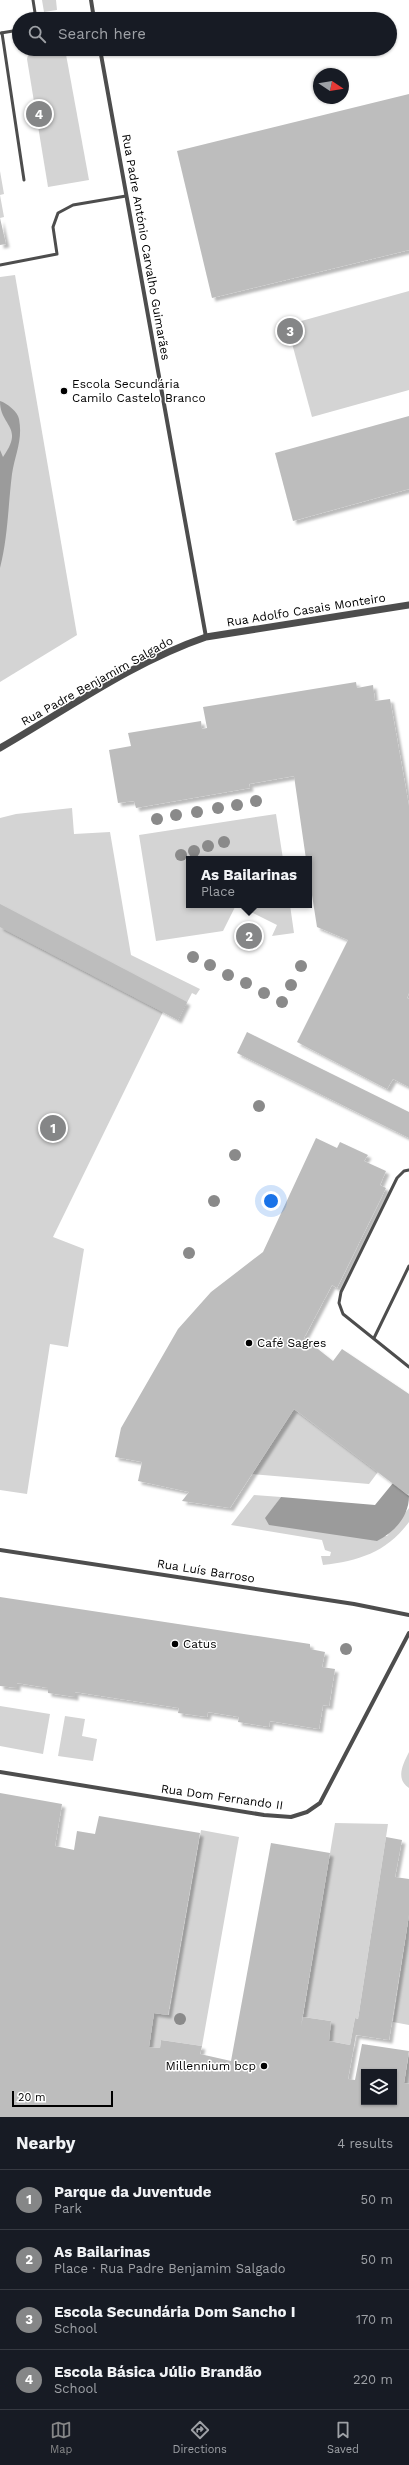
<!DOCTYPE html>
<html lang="en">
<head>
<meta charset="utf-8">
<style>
	:root { --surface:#171b24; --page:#242831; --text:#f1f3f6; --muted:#9ea1a6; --line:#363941; --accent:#858687 }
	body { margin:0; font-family:"Work Sans",sans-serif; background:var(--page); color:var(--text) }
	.controls { position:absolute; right:12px; bottom:12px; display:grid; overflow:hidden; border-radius:0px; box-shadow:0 1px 3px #0004 }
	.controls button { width:36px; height:36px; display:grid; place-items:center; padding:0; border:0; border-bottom:1px solid var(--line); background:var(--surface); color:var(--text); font:20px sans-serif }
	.compass { position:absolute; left:313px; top:68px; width:36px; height:36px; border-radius:50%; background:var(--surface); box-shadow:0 1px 3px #0004; rotate:102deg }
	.scale { position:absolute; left:12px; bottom:10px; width:101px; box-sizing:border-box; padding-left:4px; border:2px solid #000; border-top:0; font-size:11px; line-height:14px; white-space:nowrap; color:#000; -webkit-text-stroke:3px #fff; paint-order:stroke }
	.you { position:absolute; left:271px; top:1201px; width:14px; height:14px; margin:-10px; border:3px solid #fff; border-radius:50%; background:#1a73e8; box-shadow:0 0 0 6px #1a73e833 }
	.badge { display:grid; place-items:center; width:26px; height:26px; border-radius:50%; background:var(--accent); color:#fff; font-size:13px; font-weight:700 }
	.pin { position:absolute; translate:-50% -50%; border:2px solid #fff; box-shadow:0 1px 4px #0006 }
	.popup { position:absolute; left:186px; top:856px; width:126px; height:52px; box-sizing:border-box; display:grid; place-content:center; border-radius:0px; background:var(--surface); filter:drop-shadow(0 1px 3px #0005); font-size:13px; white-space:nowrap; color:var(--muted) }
	.popup b { font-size:15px; color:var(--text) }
	.popup::after { content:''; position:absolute; left:50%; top:100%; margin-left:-8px; border:8px solid transparent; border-top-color:var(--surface) }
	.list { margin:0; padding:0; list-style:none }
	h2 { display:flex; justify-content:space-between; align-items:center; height:52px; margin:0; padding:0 16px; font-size:17px }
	h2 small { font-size:13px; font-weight:400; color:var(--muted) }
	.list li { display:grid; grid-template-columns:26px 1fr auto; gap:12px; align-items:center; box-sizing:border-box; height:60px; padding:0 16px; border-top:1px solid var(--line) }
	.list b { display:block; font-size:15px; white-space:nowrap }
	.list p { margin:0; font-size:13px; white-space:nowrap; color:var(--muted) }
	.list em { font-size:13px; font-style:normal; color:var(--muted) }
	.icon { flex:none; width:22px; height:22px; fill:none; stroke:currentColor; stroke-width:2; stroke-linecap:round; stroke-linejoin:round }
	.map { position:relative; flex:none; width:409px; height:2117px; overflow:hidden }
	.search { position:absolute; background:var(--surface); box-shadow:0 1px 3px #0004; left:12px; right:12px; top:12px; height:44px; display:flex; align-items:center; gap:10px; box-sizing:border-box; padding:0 14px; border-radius:22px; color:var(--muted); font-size:15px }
	.sheet { height:292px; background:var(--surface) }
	nav { display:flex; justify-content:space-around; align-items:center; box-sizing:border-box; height:56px; border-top:1px solid var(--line); background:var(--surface); font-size:11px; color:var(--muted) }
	nav a { display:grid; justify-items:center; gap:2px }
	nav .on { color:var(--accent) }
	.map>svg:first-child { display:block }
</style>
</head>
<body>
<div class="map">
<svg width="409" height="2117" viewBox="0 0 409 2117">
	<defs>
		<filter id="shadow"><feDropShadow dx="3.5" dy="3.5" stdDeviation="1" flood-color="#0004"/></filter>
	</defs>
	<rect width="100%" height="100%" fill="#fff"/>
	<g fill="#d4d4d4">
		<path d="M 42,0 L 56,0 L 57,10 L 44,12 Z"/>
		<path d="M 41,49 L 65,49 L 89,180 L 48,187 L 27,59 L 29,51 Z"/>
		<path d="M 0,171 L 4,194 L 0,195 L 4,217 L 0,218 Z"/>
		<path d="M 15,275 L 77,635 L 0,682 L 0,277 Z"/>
		<path d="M 409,291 L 409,390 L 312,417 L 287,325 Z"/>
		<path d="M 72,808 L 74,834 L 110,832 L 131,955 L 200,989 L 196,995 L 192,993 L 178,1020 L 163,1012 L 53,1237 L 84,1249 L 68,1347 L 50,1344 L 27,1494 L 0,1490 L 0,818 L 16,814 Z"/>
		<path d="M 276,814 L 283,859 L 189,859 L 189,905 L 236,905 L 223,931 L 156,941 L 139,835 Z"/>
		<path d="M 237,905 L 290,905 L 294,933 L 272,936 L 277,925 Z"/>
		<path d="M 294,1409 L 378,1472 L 369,1484 L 252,1474 Z"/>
		<path d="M 254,1495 L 281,1497 L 266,1518 L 387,1536 L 409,1508 L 409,1522 C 387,1552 359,1561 323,1565 L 321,1556 L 330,1556 L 331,1552 L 325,1550 L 322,1540 L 231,1525 Z"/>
		<path d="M 0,1706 L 50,1714 L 43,1754 L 0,1746 Z"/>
		<path d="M 65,1716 L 85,1719 L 82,1736 L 97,1739 L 93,1761 L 58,1756 Z"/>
		<path d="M 409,1752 L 409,1788 C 395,1779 403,1764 409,1752 Z"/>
		<path d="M 335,1823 L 388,1824 L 358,2019 L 355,2018 L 350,2045 L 329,2041 L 331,2021 L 303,2017 Z"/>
		<path d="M 201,1830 L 239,1837 L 202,2046 L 161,2040 L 160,2048 L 149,2047 L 154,2013 L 169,2015 Z"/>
		<path d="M 409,1915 L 409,2025 L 393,2022 Z"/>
		<path d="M 409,2054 L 409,2084 L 404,2083 Z"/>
	</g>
	<g fill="#9b9b9b">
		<path d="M 0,401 C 7,403 18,412 19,419 C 23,440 15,454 12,474 C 8,506 8,537 0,568 L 0,450 L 3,457 C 25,426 0,427 0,401 Z"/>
		<path d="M 393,1483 L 409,1496 C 409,1516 395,1532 377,1541 L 269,1525 L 265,1518 L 281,1497 L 375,1505 Z"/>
	</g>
	<g fill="#bdbdbd" fill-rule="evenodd" filter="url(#shadow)">
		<path d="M 44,12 L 45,19 L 22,19 L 22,16 Z"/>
		<path d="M 409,94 L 409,250 L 212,298 L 177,151 Z"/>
		<path d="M 0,218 L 6,244 L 0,245 Z"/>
		<path d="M 409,416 L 409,489 L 293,521 L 275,453 Z"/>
		<path d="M 356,682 L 357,688 L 373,685 L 375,701 L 390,699 L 409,806 L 409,993 L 407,998 L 409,999 L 409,1087 L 393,1079 L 387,1089 L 297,1042 L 348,940 L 317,927 L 309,876 L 309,859 L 306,859 L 294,776 L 249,784 L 250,788 L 136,808 L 134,801 L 118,803 L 109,750 L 131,746 L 128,733 L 201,721 L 202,729 L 207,728 L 203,707 Z"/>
		<path d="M 0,904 L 187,1002 L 178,1020 L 0,927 Z"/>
		<path d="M 247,1032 L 409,1112 L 409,1138 L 237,1053 Z"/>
		<path d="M 316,1138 L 337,1148 L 340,1142 L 368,1155 L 364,1161 L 386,1171 L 380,1185 L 386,1188 L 337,1288 L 332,1285 L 304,1338 L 333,1361 L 342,1349 L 409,1394 L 409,1493 L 408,1495 L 294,1409 L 230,1508 L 182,1501 L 189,1492 L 138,1481 L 142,1462 L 115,1457 L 121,1428 L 178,1329 L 211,1292 L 263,1252 Z"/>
		<path d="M 0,1597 L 310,1644 L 310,1649 L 325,1652 L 322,1667 L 335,1669 L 329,1706 L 323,1705 L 319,1729 L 270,1721 L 269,1727 L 238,1722 L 239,1717 L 208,1712 L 207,1717 L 178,1713 L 179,1708 L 133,1701 L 75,1692 L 75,1697 L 48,1693 L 48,1688 L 17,1683 L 17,1688 L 0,1686 Z"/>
		<path d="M 0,1793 L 62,1804 L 55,1846 L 74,1850 L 77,1831 L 95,1834 L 99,1816 L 200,1833 L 168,2015 L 154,2013 L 149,2047 L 160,2048 L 161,2040 L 202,2046 L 200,2054 L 231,2061 L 271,1843 L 330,1853 L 301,2026 L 303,2017 L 331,2021 L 329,2041 L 350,2045 L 355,2018 L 358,2019 L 386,1837 L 402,1840 L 395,1877 L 409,1879 L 409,1915 L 389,2040 L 356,2035 L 348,2079 L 355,2080 L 362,2044 L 409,2051 L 404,2083 L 409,2084 L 409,2117 L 0,2117 ZM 364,2072 L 394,2072 L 394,2102 L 364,2102 Z"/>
	</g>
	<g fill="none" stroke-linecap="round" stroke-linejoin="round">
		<g stroke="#4d4d4d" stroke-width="3">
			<path d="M 33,0 L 36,19"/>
			<path d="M 86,19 L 94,18"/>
			<path d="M 1,33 L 19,30"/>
			<path d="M 2,33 L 24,180"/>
			<path d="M 0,265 L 57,254 L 53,227 L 58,213 L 73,205 L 126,196"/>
			<path d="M 409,1170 L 404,1171 L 397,1178 L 341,1292 L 339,1303 L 343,1314 L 409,1367"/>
			<path d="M 374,1338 L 409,1266"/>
		</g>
		<g stroke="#4d4d4d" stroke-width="4">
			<path d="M 91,0 L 94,19"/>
			<path d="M 100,49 L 206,637"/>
			<path d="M 0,1550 L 354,1604 L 409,1615"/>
			<path d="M 0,1772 L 264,1815 L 291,1817 L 307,1812 L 320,1803 L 409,1633"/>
		</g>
		<path stroke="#4d4d4d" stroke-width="7" d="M 0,748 C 66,710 133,662 206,637 L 409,605"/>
	</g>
	<g fill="#8a8a8a">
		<circle cx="256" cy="801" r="6"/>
		<circle cx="237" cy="805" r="6"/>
		<circle cx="218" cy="808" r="6"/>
		<circle cx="197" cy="812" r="6"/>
		<circle cx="176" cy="815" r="6"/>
		<circle cx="157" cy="819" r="6"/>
		<circle cx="224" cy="842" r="6"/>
		<circle cx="208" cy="846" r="6"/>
		<circle cx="194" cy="851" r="6"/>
		<circle cx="181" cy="855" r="6"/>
		<circle cx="193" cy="957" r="6"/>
		<circle cx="210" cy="965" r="6"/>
		<circle cx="301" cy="966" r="6"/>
		<circle cx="228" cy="975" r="6"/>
		<circle cx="246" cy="983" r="6"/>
		<circle cx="291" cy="985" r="6"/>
		<circle cx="264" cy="993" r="6"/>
		<circle cx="282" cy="1002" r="6"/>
		<circle cx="259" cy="1106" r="6"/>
		<circle cx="235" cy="1155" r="6"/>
		<circle cx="214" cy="1201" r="6"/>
		<circle cx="189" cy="1253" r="6"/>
		<circle cx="346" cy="1649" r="6"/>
		<circle cx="180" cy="2019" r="6"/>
	</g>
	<g fill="#000" stroke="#fff" stroke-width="1.5">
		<circle cx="64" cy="391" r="4"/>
		<circle cx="249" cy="1343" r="4"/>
		<circle cx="175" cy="1644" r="4"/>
		<circle cx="264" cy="2066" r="4"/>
	</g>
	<g text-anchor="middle" stroke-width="3" stroke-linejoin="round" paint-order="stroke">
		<g font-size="12" fill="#000" stroke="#fff">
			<text transform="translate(146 247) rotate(80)" y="4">Rua Padre António Carvalho Guimarães</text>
			<text transform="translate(306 610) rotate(-9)" y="4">Rua Adolfo Casais Monteiro</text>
			<text transform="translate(97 681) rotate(-29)" y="4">Rua Padre Benjamim Salgado</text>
			<text transform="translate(206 1571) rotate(9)" y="4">Rua Luís Barroso</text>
			<text transform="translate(222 1797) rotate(8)" y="4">Rua Dom Fernando II</text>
		</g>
		<g font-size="12" fill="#000" stroke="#fff" text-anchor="start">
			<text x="72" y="388">Escola Secundária<tspan x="72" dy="14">Camilo Castelo Branco</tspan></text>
			<text x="257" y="1347">Café Sagres</text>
			<text x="183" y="1648">Catus</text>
			<text x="256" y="2070" text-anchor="end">Millennium bcp</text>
		</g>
	</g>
</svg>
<div class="controls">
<button><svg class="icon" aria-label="layers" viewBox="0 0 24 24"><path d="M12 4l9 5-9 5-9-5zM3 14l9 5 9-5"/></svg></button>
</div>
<svg class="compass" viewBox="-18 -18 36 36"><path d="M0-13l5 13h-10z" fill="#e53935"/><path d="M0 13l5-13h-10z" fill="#9ea1a6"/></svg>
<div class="scale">20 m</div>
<div class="you"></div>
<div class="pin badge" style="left:53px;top:1128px">1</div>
<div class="pin badge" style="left:249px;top:936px">2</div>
<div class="popup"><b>As Bailarinas</b>Place</div>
<div class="pin badge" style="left:290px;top:331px">3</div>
<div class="pin badge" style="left:39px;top:114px">4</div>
<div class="search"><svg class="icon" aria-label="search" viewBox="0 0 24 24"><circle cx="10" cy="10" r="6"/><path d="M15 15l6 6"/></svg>Search here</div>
</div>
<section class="sheet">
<h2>Nearby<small>4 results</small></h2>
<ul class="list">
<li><span class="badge">1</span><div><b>Parque da Juventude</b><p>Park</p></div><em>50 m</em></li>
<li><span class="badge">2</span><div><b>As Bailarinas</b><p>Place · Rua Padre Benjamim Salgado</p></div><em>50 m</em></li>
<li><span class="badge">3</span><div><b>Escola Secundária Dom Sancho I</b><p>School</p></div><em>170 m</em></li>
<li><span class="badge">4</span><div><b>Escola Básica Júlio Brandão</b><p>School</p></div><em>220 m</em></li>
</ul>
</section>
<nav>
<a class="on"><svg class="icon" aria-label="map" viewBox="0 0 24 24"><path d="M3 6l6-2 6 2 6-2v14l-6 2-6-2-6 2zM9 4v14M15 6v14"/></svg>Map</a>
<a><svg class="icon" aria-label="directions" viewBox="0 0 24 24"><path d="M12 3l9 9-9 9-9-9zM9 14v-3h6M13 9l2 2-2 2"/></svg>Directions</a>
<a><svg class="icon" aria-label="saved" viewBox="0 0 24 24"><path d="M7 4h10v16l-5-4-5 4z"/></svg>Saved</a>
</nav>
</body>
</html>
